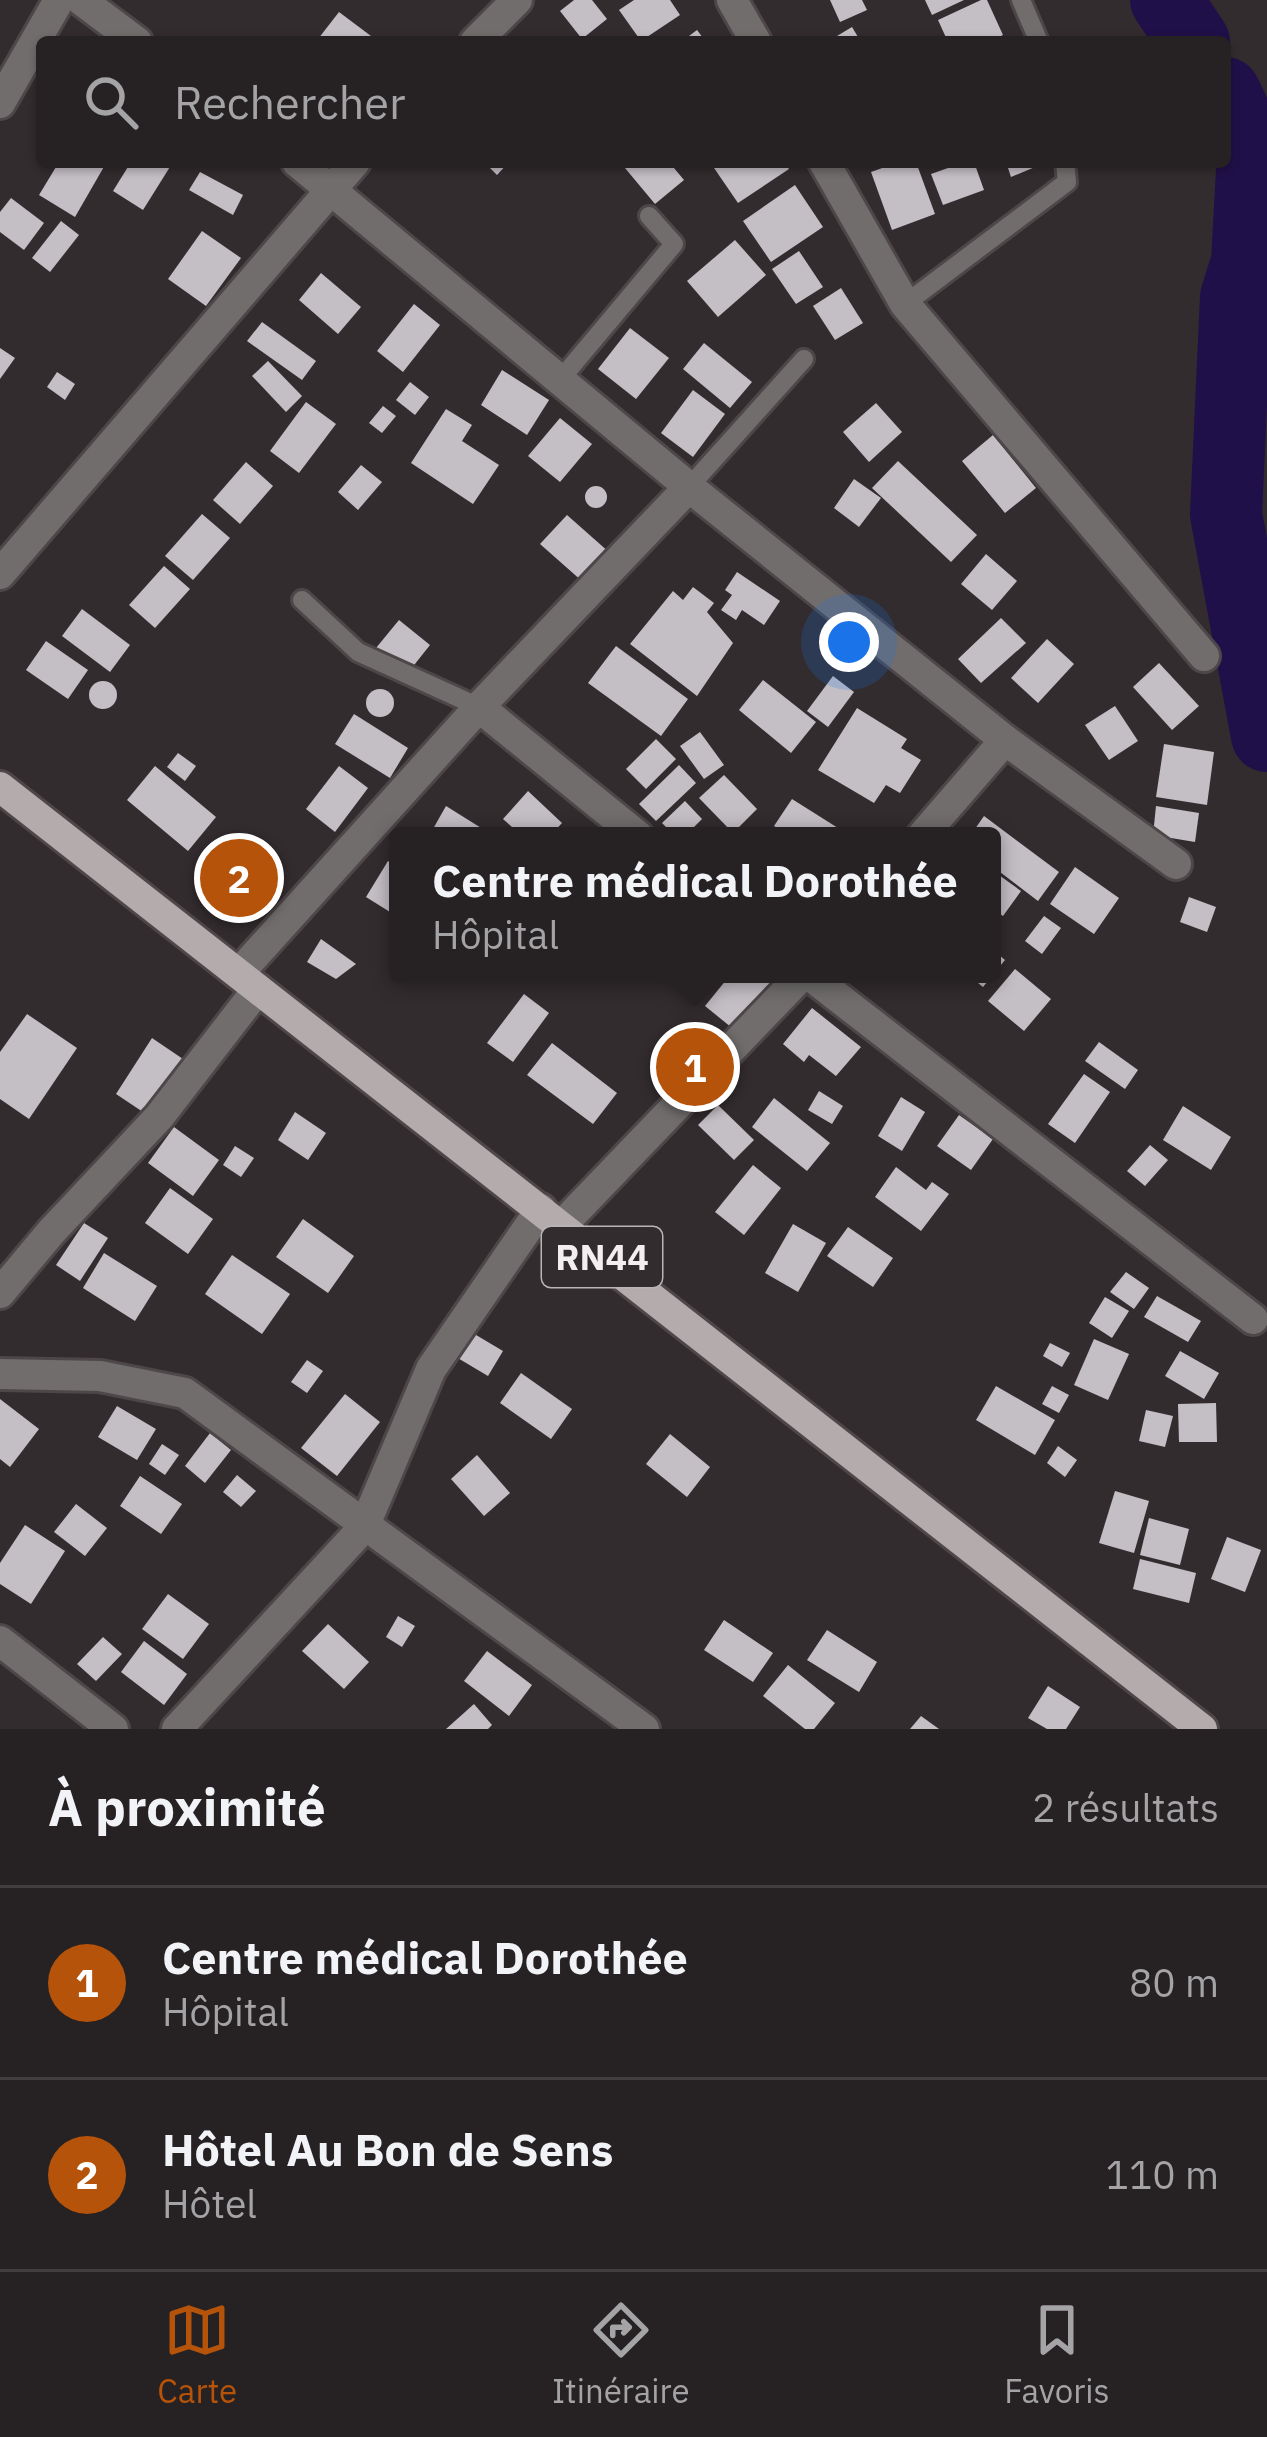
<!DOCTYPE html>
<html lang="fr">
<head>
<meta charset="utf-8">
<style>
	:root { --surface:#262123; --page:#322e30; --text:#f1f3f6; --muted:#a4a3a6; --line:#423e41; --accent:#b45309 }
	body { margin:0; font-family:"IBM Plex Sans",sans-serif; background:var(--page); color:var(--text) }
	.you { position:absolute; left:849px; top:642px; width:42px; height:42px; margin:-30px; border:9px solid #fff; border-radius:50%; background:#1a73e8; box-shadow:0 0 0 18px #1a73e833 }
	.badge { display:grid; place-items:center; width:78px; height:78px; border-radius:50%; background:var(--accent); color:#fff; font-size:39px; font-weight:700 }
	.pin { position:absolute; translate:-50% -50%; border:6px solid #fff; box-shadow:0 3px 12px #0006 }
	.popup { position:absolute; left:389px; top:827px; width:612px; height:156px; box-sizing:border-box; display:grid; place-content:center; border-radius:12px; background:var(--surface); filter:drop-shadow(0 3px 9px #0005); font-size:39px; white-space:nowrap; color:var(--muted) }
	.popup b { font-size:45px; color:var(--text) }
	.popup::after { content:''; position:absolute; left:50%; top:100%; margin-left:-24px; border:24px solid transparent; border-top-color:var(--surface) }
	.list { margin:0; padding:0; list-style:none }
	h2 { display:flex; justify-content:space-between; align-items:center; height:156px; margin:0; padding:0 48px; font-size:51px }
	h2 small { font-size:39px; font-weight:400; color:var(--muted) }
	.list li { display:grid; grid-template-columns:78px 1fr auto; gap:36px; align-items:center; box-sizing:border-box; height:192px; padding:0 48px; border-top:3px solid var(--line) }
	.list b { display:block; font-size:45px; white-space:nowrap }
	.list p { margin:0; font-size:39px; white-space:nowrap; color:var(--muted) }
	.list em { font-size:39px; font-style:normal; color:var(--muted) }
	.icon { flex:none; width:66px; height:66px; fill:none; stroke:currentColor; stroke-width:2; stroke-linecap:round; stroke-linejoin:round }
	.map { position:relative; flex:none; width:1267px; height:1729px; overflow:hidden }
	.search { position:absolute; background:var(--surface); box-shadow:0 3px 9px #0004; left:36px; right:36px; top:36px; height:132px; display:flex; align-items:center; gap:30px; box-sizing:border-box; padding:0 42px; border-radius:12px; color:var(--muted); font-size:45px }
	.sheet { height:540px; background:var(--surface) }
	nav { display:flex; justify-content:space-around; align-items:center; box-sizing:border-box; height:168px; border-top:3px solid var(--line); background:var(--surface); font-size:33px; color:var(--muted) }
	nav a { display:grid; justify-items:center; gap:6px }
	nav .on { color:var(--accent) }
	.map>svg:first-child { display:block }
</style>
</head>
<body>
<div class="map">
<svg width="1267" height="1729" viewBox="0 0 1267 1729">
	<rect width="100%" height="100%" fill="#332c2f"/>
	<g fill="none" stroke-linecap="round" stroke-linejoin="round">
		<g stroke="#201049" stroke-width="72">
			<path d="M 1166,0 L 1194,42"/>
			<path d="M 1225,93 L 1253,152 L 1247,262 L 1236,297 L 1226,514 L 1267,736"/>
		</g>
	</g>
	<g fill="#c4bfc5">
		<path d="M 574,0 L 592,0 L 607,19 L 582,39 L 560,11 Z"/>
		<path d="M 634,0 L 670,0 L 680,15 L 641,41 L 619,10 Z"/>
		<path d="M 830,0 L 862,0 L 867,10 L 840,22 Z"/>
		<path d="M 925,0 L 964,0 L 932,15 Z"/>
		<path d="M 981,0 L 987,0 L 1003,35 L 988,42 L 948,42 L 938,20 Z"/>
		<path d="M 339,12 L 379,42 L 318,39 Z"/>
		<path d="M 852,27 L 861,42 L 827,42 Z"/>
		<path d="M 697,30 L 706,42 L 681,42 Z"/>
		<path d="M 59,162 L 105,165 L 75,217 L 39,195 Z"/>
		<path d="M 131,162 L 173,162 L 143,210 L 113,191 Z"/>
		<path d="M 484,162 L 509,162 L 497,175 Z"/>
		<path d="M 620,162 L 669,162 L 684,180 L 655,204 Z"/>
		<path d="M 716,162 L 784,162 L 789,169 L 738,203 L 712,165 Z"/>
		<path d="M 899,162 L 916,162 L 935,214 L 892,230 L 871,172 Z"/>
		<path d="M 965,162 L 974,162 L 984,190 L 943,205 L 931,174 Z"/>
		<path d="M 1006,162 L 1047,162 L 1011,177 Z"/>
		<path d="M 200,172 L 243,195 L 233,215 L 189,190 Z"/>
		<path d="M 795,185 L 823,227 L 771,262 L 743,221 Z"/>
		<path d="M 11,198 L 44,223 L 24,250 L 0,232 L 0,212 Z"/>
		<path d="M 61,221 L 79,235 L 50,272 L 32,258 Z"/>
		<path d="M 202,231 L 241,258 L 206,306 L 168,279 Z"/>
		<path d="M 735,240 L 766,275 L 718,317 L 687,281 Z"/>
		<path d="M 799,251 L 823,287 L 796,304 L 772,269 Z"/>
		<path d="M 321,273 L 361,307 L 338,334 L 299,300 Z"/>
		<path d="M 841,288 L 863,323 L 835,340 L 813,306 Z"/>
		<path d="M 414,304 L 440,325 L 403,372 L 377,351 Z"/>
		<path d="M 262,322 L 316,361 L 302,380 L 247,341 Z"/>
		<path d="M 630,328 L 669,358 L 636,399 L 598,369 Z"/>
		<path d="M 704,343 L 752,382 L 730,408 L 683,369 Z"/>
		<path d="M 0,348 L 15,358 L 0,379 Z"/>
		<path d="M 268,361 L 302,396 L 286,412 L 252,376 Z"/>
		<path d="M 502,370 L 549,400 L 527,435 L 481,405 Z"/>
		<path d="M 57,372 L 75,384 L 65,400 L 47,387 Z"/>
		<path d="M 410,382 L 429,397 L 415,415 L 396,400 Z"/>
		<path d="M 693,390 L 725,414 L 693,457 L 661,433 Z"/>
		<path d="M 306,402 L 336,424 L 299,473 L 270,451 Z"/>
		<path d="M 876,403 L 902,432 L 869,462 L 843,432 Z"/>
		<path d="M 383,406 L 396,416 L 382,433 L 369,423 Z"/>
		<path d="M 446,409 L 472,425 L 462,441 L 499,465 L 473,504 L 411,463 Z"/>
		<path d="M 560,418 L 592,444 L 560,482 L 528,456 Z"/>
		<path d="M 993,435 L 1036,488 L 1005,513 L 962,461 Z"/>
		<path d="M 898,461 L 977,535 L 951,562 L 872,488 Z"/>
		<path d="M 246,462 L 273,486 L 240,524 L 213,500 Z"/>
		<path d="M 361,465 L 382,482 L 358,510 L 338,492 Z"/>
		<path d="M 854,479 L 881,498 L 859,527 L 834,508 Z"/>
		<circle cx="596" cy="497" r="11"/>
		<path d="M 202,514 L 230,538 L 193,580 L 165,556 Z"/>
		<path d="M 567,515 L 610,553 L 583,582 L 540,544 Z"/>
		<path d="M 986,554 L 1017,581 L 992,610 L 961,584 Z"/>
		<path d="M 164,566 L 190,589 L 155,628 L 129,605 Z"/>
		<path d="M 737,572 L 780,601 L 764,625 L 742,610 L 736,620 L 721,610 L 732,595 L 725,590 Z"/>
		<path d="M 693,587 L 714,603 L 707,612 L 733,643 L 697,696 L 630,644 L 673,591 L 683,600 Z"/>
		<path d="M 82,609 L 130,645 L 110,672 L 62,636 Z"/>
		<path d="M 1001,618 L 1026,643 L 981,683 L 958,659 Z"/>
		<path d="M 399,620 L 430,645 L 407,674 L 376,648 Z"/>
		<path d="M 1047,639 L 1074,664 L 1038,703 L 1011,678 Z"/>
		<path d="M 46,641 L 88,670 L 68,699 L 26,670 Z"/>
		<path d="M 616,646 L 688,699 L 661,736 L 588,683 Z"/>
		<path d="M 1159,663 L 1199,706 L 1172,730 L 1133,687 Z"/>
		<path d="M 833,676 L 854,692 L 828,727 L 807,711 Z"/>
		<path d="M 763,680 L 816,722 L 791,753 L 739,710 Z"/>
		<circle cx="103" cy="695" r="14"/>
		<circle cx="380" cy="703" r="14"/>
		<path d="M 1115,706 L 1138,741 L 1109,760 L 1085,725 Z"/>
		<path d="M 857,708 L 907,739 L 901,748 L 921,760 L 900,793 L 886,785 L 874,803 L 818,770 Z"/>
		<path d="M 354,714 L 408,748 L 390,778 L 335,744 Z"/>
		<path d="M 700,732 L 724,765 L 704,779 L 680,746 Z"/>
		<path d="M 656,739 L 676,759 L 646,789 L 626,769 Z"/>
		<path d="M 1164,744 L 1214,752 L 1207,805 L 1156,797 Z"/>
		<path d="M 178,753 L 196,766 L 185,781 L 167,767 Z"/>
		<path d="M 679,765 L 696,783 L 656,821 L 639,804 Z"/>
		<path d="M 155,766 L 216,817 L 188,851 L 127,800 Z"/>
		<path d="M 339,766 L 368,788 L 335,832 L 306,809 Z"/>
		<path d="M 724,775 L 757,809 L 733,833 L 699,798 Z"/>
		<path d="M 528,791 L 562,823 L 550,836 L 522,836 L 503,819 Z"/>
		<path d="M 792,799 L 838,828 L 833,836 L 791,836 L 774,826 Z"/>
		<path d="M 685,801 L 702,819 L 685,836 L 675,836 L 662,823 Z"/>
		<path d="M 446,806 L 494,836 L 429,836 Z"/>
		<path d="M 1156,806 L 1199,813 L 1195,842 L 1153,835 Z"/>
		<path d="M 984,816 L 1059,872 L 1038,901 L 992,866 L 992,836 L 970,836 Z"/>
		<path d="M 237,854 L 266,876 L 246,904 L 216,882 Z"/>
		<path d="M 388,861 L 398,867 L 398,917 L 366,897 Z"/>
		<path d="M 1075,867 L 1119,898 L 1094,934 L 1050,904 Z"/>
		<path d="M 992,870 L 1021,891 L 1003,916 L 992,908 Z"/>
		<path d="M 1189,897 L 1216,907 L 1207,932 L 1180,922 Z"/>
		<path d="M 1044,916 L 1061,928 L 1042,954 L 1025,941 Z"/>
		<path d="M 321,939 L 356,964 L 336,979 L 307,962 Z"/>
		<path d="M 992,949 L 1005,960 L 983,987 L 967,974 L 992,974 Z"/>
		<path d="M 1015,969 L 1051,999 L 1024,1031 L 988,1001 Z"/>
		<path d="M 731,974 L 763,974 L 781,989 L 742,1036 L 705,1006 Z"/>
		<path d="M 524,994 L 549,1013 L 513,1062 L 487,1043 Z"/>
		<path d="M 812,1008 L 861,1047 L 836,1076 L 809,1055 L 804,1062 L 783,1044 Z"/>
		<path d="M 27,1014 L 77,1048 L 29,1119 L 0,1099 L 0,1052 Z"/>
		<path d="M 152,1038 L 183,1059 L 146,1114 L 116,1094 Z"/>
		<path d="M 1099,1042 L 1138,1070 L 1125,1089 L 1085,1061 Z"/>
		<path d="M 552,1043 L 617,1093 L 593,1124 L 527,1075 Z"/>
		<path d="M 1084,1074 L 1110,1092 L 1075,1143 L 1048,1124 Z"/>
		<path d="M 819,1091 L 843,1106 L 832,1124 L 808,1110 Z"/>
		<path d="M 901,1097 L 925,1112 L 902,1151 L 878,1136 Z"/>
		<path d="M 774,1098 L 830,1143 L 807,1171 L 752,1127 Z"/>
		<path d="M 718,1105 L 754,1140 L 734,1160 L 698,1125 Z"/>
		<path d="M 1183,1106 L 1231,1137 L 1211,1170 L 1163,1140 Z"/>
		<path d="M 295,1112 L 326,1133 L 308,1160 L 278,1140 Z"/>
		<path d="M 959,1115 L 993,1139 L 971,1170 L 937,1146 Z"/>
		<path d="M 174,1127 L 219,1160 L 193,1196 L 148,1163 Z"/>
		<path d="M 1150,1145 L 1168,1160 L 1145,1186 L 1127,1171 Z"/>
		<path d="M 235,1146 L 254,1158 L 241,1177 L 223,1165 Z"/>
		<path d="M 753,1165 L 781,1188 L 744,1235 L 715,1212 Z"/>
		<path d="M 896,1167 L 926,1190 L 932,1182 L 949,1194 L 921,1231 L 875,1197 Z"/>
		<path d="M 170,1188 L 213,1219 L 188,1254 L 145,1223 Z"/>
		<path d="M 303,1219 L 354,1256 L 328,1293 L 276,1257 Z"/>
		<path d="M 84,1223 L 108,1238 L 80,1281 L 56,1265 Z"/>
		<path d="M 793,1224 L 826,1243 L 798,1292 L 765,1273 Z"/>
		<path d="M 848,1227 L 893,1258 L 873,1287 L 827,1256 Z"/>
		<path d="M 104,1253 L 157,1286 L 135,1321 L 83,1288 Z"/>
		<path d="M 232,1255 L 290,1294 L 262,1334 L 205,1294 Z"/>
		<path d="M 1126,1272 L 1149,1288 L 1134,1309 L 1110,1292 Z"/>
		<path d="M 1157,1296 L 1201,1321 L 1188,1342 L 1144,1317 Z"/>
		<path d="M 1105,1297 L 1129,1311 L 1112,1338 L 1089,1323 Z"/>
		<path d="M 471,1332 L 503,1351 L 488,1376 L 456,1357 Z"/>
		<path d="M 1094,1339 L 1129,1354 L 1108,1400 L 1074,1385 Z"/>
		<path d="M 1050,1343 L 1070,1353 L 1062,1367 L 1043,1356 Z"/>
		<path d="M 1180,1351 L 1219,1373 L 1204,1399 L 1165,1376 Z"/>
		<path d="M 307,1360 L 323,1371 L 307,1393 L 291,1382 Z"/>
		<path d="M 521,1373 L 572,1409 L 551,1439 L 500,1403 Z"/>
		<path d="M 996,1386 L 1055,1420 L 1035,1455 L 976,1420 Z"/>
		<path d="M 1052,1386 L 1069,1395 L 1059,1413 L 1042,1404 Z"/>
		<path d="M 345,1394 L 380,1422 L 337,1476 L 301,1448 Z"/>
		<path d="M 0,1399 L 39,1429 L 10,1467 L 0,1459 Z"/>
		<path d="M 1216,1403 L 1217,1442 L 1179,1442 L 1178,1404 Z"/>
		<path d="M 117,1406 L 156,1429 L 137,1460 L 98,1437 Z"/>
		<path d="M 1146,1410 L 1173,1416 L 1165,1447 L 1139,1441 Z"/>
		<path d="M 210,1433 L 231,1450 L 205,1483 L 185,1466 Z"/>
		<path d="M 670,1434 L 710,1467 L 687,1497 L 646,1464 Z"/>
		<path d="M 162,1444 L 179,1455 L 165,1475 L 149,1464 Z"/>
		<path d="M 1058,1446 L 1077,1460 L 1065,1477 L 1047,1463 Z"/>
		<path d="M 477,1455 L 510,1493 L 484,1516 L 451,1479 Z"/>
		<path d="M 237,1475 L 256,1491 L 241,1507 L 223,1492 Z"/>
		<path d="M 140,1476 L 182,1504 L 161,1534 L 120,1506 Z"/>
		<path d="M 1115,1491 L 1149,1501 L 1134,1553 L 1099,1543 Z"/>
		<path d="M 76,1504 L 107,1528 L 85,1556 L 54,1532 Z"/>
		<path d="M 1149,1518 L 1189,1529 L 1180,1565 L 1140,1555 Z"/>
		<path d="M 25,1525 L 65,1551 L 31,1604 L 0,1584 L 0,1563 Z"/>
		<path d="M 1227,1537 L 1261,1550 L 1245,1592 L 1211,1579 Z"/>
		<path d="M 1140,1559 L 1196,1573 L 1189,1603 L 1133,1589 Z"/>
		<path d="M 168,1594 L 209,1624 L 183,1659 L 142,1629 Z"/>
		<path d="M 398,1616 L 415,1626 L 402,1647 L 386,1637 Z"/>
		<path d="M 724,1620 L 773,1653 L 753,1682 L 704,1650 Z"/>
		<path d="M 328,1624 L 369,1662 L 344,1689 L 302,1651 Z"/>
		<path d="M 827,1630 L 877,1662 L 859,1692 L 807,1660 Z"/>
		<path d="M 103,1637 L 122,1654 L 96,1681 L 77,1664 Z"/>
		<path d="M 144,1641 L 187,1674 L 164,1705 L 121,1672 Z"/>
		<path d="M 487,1651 L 532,1685 L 509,1716 L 464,1681 Z"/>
		<path d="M 788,1665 L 835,1703 L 814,1729 L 805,1729 L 763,1696 Z"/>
		<path d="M 1048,1686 L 1080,1707 L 1066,1729 L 1047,1729 L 1028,1718 Z"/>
		<path d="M 474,1704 L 492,1725 L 488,1729 L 446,1729 Z"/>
		<path d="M 921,1716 L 939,1729 L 910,1729 Z"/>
	</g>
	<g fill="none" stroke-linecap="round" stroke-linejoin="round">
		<g stroke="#4e474a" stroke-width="24">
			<g id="service">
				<path d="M 1021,0 L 1039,42"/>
				<path d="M 905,304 L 1067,182 L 1065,162"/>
				<path d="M 560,380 L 674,244 L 649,216"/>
				<path d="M 689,487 L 804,359"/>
				<path d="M 302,600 L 358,652 L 479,707"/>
			</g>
		</g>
		<g stroke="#4e474a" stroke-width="36">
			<g id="minor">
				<path d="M 81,0 L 137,42"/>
				<path d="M 732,0 L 756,42"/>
				<path d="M 475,42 L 517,0"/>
				<path d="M 0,103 L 59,0"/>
				<path d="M 297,162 L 689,487 L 1005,740 L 1176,864"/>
				<path d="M 824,162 L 905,304 L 1204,656"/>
				<path d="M 0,574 L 355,162"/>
				<path d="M 479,707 L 638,836"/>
				<path d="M 922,836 L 1005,740"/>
				<path d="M 239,973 L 479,707 L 689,487"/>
				<path d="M 808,974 L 1253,1319"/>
				<path d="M 562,1225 L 803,974"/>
				<path d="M 0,1293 L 52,1231 L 159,1117 L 258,989"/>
				<path d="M 0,1374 L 100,1376 L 185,1393 L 644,1729"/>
				<path d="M 0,1641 L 113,1729"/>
				<path d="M 177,1729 L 364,1527 L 431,1369 L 541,1209"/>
			</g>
		</g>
		<g stroke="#4e474a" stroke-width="36">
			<path id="primary" d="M 0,787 L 1202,1729"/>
		</g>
		<use href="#service" stroke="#716d6d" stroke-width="18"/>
		<use href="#minor" stroke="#716d6d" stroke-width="30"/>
		<use href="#primary" stroke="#b4acac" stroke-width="30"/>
	</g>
	<g text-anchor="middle" stroke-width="12" stroke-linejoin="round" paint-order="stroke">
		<rect fill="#332c2f" stroke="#b9b4b7" stroke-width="3" x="542" y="1227" width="120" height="60" rx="9"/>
		<g font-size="36" font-weight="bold" fill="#f3eff1">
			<text x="602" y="1270">RN44</text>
		</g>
	</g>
</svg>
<div class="you"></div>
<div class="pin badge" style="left:695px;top:1067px">1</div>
<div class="popup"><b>Centre médical Dorothée</b>Hôpital</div>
<div class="pin badge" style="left:239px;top:878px">2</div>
<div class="search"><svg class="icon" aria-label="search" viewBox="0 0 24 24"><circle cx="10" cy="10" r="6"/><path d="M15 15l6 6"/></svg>Rechercher</div>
</div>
<section class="sheet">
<h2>À proximité<small>2 résultats</small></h2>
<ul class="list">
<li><span class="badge">1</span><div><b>Centre médical Dorothée</b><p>Hôpital</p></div><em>80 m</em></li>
<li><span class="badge">2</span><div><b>Hôtel Au Bon de Sens</b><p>Hôtel</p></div><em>110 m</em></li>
</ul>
</section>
<nav>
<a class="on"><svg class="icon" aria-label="map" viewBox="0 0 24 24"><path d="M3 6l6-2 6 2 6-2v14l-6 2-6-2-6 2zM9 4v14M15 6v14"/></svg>Carte</a>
<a><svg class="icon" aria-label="directions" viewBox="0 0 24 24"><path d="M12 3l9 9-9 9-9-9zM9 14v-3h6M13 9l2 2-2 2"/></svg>Itinéraire</a>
<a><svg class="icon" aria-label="saved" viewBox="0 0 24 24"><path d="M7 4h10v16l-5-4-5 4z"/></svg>Favoris</a>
</nav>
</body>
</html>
